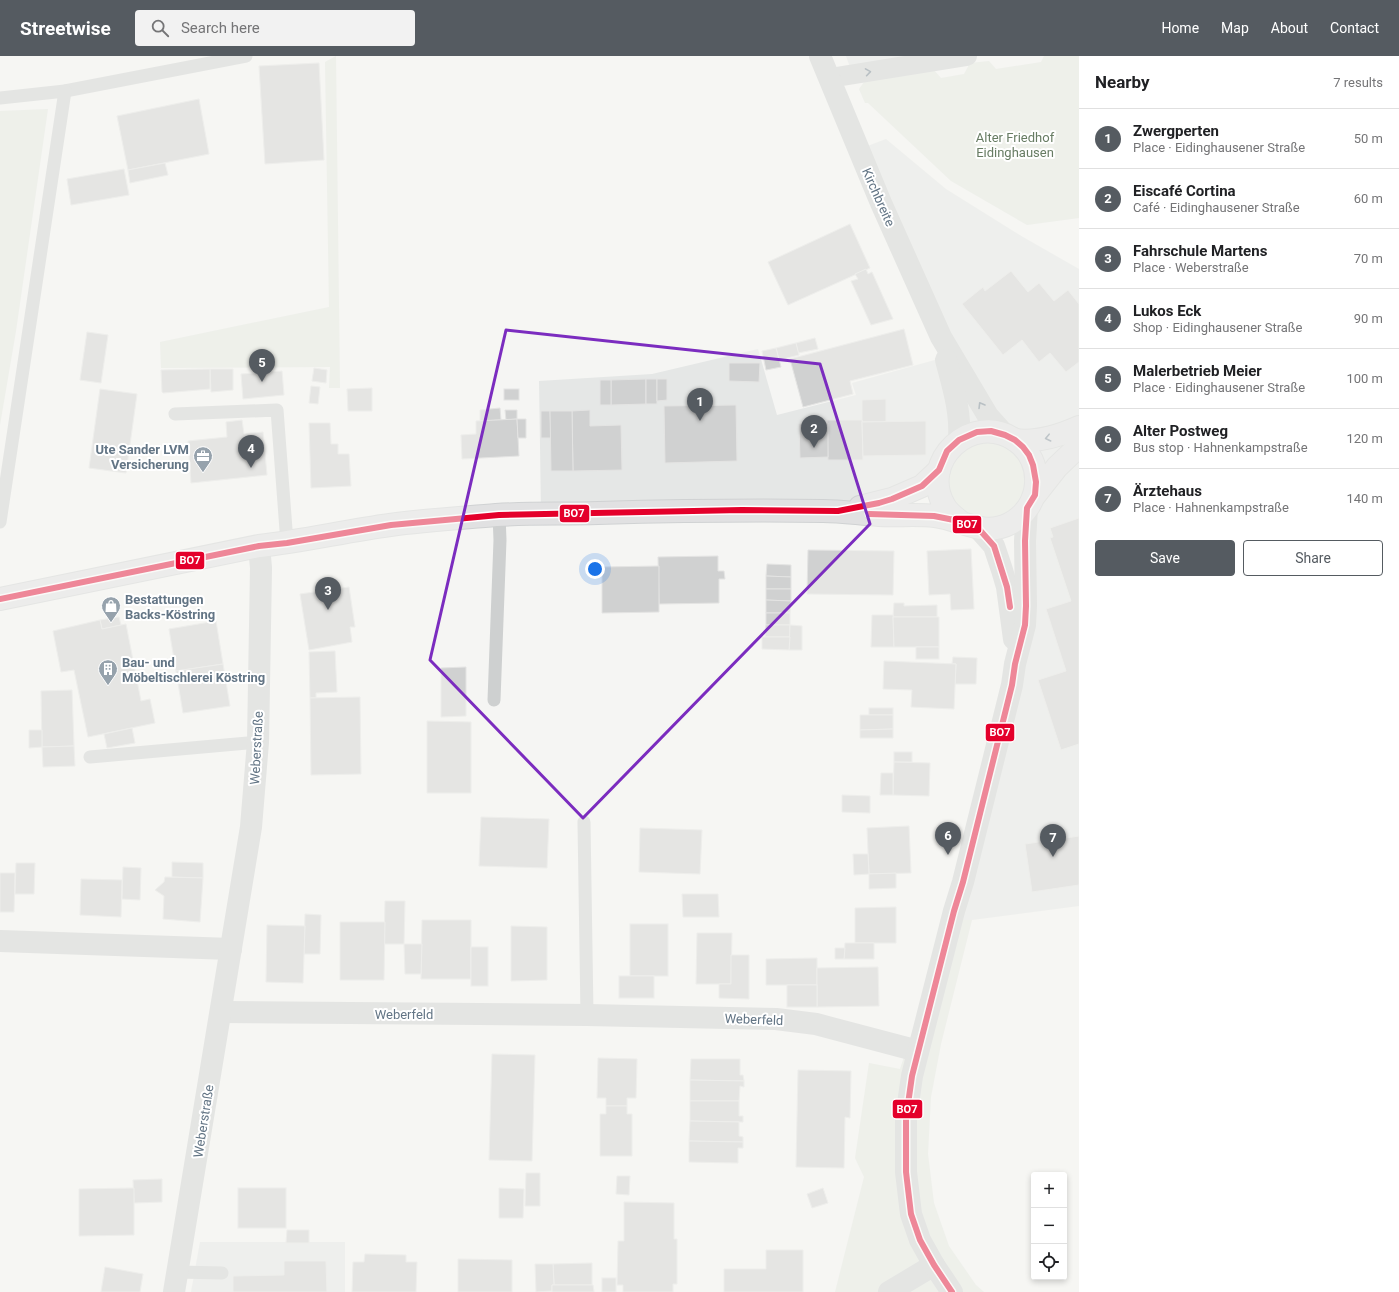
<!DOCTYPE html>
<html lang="en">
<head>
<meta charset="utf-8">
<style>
	:root { --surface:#fff; --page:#f2f2f2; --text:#202124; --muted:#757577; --line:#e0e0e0; --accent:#555b61 }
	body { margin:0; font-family:Roboto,sans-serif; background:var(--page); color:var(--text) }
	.controls { position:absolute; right:12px; bottom:12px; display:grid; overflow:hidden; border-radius:4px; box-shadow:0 2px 6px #0003 }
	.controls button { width:36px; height:36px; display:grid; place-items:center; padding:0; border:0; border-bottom:1px solid var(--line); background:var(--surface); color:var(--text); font:20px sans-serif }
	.you { position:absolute; left:595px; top:513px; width:14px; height:14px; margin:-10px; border:3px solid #fff; border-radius:50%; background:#1a73e8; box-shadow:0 0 0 6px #1a73e833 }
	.badge { display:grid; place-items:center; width:26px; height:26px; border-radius:50%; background:var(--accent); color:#fff; font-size:13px; font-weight:700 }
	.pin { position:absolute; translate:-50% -33px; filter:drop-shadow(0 1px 2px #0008) }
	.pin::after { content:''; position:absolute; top:21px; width:14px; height:12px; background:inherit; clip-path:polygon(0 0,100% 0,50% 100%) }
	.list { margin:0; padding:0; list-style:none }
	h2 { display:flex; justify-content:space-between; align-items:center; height:52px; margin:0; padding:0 16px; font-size:17px }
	h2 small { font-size:13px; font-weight:400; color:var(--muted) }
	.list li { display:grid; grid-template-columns:26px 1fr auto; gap:12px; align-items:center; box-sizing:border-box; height:60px; padding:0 16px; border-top:1px solid var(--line) }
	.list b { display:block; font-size:15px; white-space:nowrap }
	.list p { margin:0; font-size:13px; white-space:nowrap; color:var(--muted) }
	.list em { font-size:13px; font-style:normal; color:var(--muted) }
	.actions { display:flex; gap:8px; padding:12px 16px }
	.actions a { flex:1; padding:9px 0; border:1px solid var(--accent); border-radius:4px; text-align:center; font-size:14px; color:var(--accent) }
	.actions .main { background:var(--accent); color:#fff }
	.icon { flex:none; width:22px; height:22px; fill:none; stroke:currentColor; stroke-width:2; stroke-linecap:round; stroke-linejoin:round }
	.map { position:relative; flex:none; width:1079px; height:1236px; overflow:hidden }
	header { display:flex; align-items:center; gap:24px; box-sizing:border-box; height:56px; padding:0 20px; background:var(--accent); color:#fff }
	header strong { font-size:19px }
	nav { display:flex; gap:22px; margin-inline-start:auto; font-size:14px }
	.search { width:280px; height:36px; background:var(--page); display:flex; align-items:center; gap:10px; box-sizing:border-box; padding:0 14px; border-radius:4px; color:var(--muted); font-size:15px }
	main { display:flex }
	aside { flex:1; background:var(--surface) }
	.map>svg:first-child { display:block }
</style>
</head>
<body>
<header>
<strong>Streetwise</strong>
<div class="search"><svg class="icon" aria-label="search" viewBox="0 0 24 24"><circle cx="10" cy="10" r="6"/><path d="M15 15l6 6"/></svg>Search here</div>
<nav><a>Home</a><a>Map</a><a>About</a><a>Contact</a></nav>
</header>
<main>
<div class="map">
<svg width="1079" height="1236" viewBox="0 0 1079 1236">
	<rect width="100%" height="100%" fill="#f5f5f3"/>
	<g fill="#e5e7e6">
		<path d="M 846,0 L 915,0 L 850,11 Z"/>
		<path d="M 886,83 L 946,133 L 1023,181 L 1079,213 L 1079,850 L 972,864 L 949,864 L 1014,629 L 1027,405 L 893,446 L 541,455 L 539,325 L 652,318 L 758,293 L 777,359 L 856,339 L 852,327 L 942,302 L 857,94 Z"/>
		<path d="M 200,1186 L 345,1186 L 345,1236 L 191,1236 Z"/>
	</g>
	<g fill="#e4e8e1">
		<path d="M 336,0 L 340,332 L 329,332 L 330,311 L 161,312 L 160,286 L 329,251 L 325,6 Z"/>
		<path d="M 1044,0 L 1079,0 L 1079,162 L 1027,169 L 951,125 L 868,47 L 865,47 L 859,33 L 864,26 L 933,13 L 941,22 L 964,18 L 970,7 L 989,5 L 996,13 L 1041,6 Z"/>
		<path d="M 48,53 L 16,275 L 0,369 L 0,55 Z"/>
		<path d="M 994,382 L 1027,405 L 1026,451 L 985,472 L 943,438 L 953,396 Z"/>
		<path d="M 949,864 L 972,864 L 941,988 L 931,1041 L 928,1098 L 934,1147 L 949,1190 L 976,1229 L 984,1236 L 835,1236 L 864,1121 L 855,1102 L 869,1007 L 900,1013 Z"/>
	</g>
	<g fill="#d0d1d1" stroke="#e4e4e3">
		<path d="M 319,7 L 324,104 L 265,108 L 259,10 Z"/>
		<path d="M 199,43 L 209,98 L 128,114 L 117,60 Z"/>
		<path d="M 165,107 L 168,119 L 130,127 L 128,114 Z"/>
		<path d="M 124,113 L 129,139 L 71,149 L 67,123 Z"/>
		<path d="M 850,168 L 870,212 L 788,249 L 768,206 Z"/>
		<path d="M 866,213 L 868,218 L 872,216 L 893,263 L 871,269 L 851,225 L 858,223 L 855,218 Z"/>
		<path d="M 1011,215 L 1028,236 L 1039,227 L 1054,245 L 1068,234 L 1079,248 L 1079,306 L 1066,316 L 1050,297 L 1039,306 L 1022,284 L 1003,299 L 962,248 L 983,231 L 985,235 Z"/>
		<path d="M 904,273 L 913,309 L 850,325 L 853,338 L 803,351 L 790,303 Z"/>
		<path d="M 87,276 L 108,279 L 101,327 L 80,324 Z"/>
		<path d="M 815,282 L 818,293 L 798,297 L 796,287 Z"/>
		<path d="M 796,287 L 799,299 L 779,304 L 776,292 Z"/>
		<path d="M 776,292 L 781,311 L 766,314 L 762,295 Z"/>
		<path d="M 729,307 L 760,307 L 759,326 L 729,325 Z"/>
		<path d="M 314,312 L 327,314 L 326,327 L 312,325 Z"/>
		<path d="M 210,313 L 233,313 L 233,334 L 211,336 Z"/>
		<path d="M 210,313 L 210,333 L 163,337 L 162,336 L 161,314 Z"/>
		<path d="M 282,315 L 284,339 L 243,343 L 241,318 Z"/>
		<path d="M 646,323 L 646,348 L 611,349 L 611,324 Z"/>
		<rect x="646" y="323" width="11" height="25"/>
		<path d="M 657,323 L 667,323 L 667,344 L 657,345 Z"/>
		<rect x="600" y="324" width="11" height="25"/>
		<path d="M 311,330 L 320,331 L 318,348 L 309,347 Z"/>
		<path d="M 372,332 L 372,355 L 348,355 L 347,333 Z"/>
		<path d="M 100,333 L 137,338 L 126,417 L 89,412 Z"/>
		<rect x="504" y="333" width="15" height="11"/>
		<path d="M 886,343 L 886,366 L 862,366 L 862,344 Z"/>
		<path d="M 736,349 L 737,405 L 665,407 L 664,350 Z"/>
		<path d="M 500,352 L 501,364 L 480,365 L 480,354 Z"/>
		<path d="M 505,354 L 517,354 L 517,363 L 506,364 Z"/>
		<path d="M 590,354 L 590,370 L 621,369 L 622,414 L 573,415 L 572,355 Z"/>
		<path d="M 541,355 L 550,355 L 551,382 L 541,382 Z"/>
		<path d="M 550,355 L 572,355 L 573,415 L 551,415 Z"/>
		<path d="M 517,363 L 519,400 L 462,403 L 461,379 L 476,378 L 476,365 Z"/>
		<path d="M 517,363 L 526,363 L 526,382 L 518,382 Z"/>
		<path d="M 242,364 L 244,378 L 263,376 L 267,419 L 191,427 L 188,385 L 227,381 L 226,366 Z"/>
		<path d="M 827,364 L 862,364 L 863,404 L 828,404 Z"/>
		<path d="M 926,365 L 926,399 L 863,400 L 862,366 Z"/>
		<path d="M 309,367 L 330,367 L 331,388 L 338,388 L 338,398 L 349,398 L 351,430 L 311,432 Z"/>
		<path d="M 828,367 L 828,401 L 800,402 L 799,368 Z"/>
		<path d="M 1079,462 L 1079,688 L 1061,694 L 1038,624 L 1066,615 L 1046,553 L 1071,545 L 1050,482 L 1053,481 L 1050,472 Z"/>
		<path d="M 971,493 L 974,553 L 951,554 L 950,538 L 929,539 L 927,495 Z"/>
		<path d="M 808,494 L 894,495 L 893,539 L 807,538 Z"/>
		<path d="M 718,500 L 718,515 L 724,515 L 725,523 L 719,523 L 719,547 L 659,548 L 658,501 Z"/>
		<path d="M 767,508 L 791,509 L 791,521 L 766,520 Z"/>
		<path d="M 659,510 L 659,556 L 602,557 L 602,511 Z"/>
		<path d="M 766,520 L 791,521 L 791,533 L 766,533 Z"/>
		<path d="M 349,531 L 355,571 L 350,571 L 352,586 L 309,594 L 300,538 Z"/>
		<path d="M 766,533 L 791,533 L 791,545 L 766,544 Z"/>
		<path d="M 766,544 L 791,545 L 790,557 L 766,557 Z"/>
		<path d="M 894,547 L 904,547 L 904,550 L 937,549 L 937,561 L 893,561 Z"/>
		<rect x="766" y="557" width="24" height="12"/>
		<path d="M 872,559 L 893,559 L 894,591 L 871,591 Z"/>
		<path d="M 119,561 L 121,569 L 102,573 L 100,564 Z"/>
		<path d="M 893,561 L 939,561 L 939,591 L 894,591 Z"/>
		<path d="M 100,564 L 102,573 L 126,568 L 141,645 L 150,643 L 155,667 L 88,681 L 74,614 L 61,616 L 53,575 Z"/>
		<path d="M 216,565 L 223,608 L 176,615 L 169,573 Z"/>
		<path d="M 766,569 L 790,569 L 790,581 L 765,581 Z"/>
		<path d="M 790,569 L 802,570 L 802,594 L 789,594 Z"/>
		<path d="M 762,581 L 790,581 L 789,594 L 762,593 Z"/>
		<rect x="916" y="591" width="23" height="12"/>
		<path d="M 335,595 L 337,636 L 316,637 L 316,642 L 310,642 L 309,596 Z"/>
		<path d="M 953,601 L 977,602 L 976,628 L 955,628 L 956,608 L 952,608 Z"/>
		<path d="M 884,605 L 956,608 L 954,653 L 911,651 L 912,634 L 883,633 Z"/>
		<path d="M 223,608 L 230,650 L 183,657 L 176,615 Z"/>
		<path d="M 466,611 L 466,660 L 441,661 L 441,612 Z"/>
		<path d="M 72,634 L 74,690 L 42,691 L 41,635 Z"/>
		<path d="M 360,641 L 361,718 L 311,719 L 310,642 Z"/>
		<rect x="869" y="652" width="24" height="7"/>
		<path d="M 860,659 L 893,659 L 893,673 L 860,674 Z"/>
		<path d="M 427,665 L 471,666 L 471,737 L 427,737 Z"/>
		<path d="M 132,672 L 135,687 L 107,692 L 104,678 Z"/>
		<path d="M 893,673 L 893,682 L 860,682 L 860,674 Z"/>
		<path d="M 29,674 L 42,674 L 42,691 L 29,692 Z"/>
		<path d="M 74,690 L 75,710 L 43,711 L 42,691 Z"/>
		<rect x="894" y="696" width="18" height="10"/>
		<path d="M 894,706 L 930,707 L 929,740 L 893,739 Z"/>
		<path d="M 881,717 L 893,717 L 893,739 L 880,739 Z"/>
		<path d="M 842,739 L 870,740 L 870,757 L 842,756 Z"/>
		<path d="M 481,761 L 549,763 L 547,812 L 479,810 Z"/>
		<path d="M 909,770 L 911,817 L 869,818 L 867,772 Z"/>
		<path d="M 640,772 L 702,774 L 700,818 L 639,816 Z"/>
		<path d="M 1079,780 L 1079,829 L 1032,836 L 1025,788 Z"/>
		<path d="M 853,798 L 868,798 L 869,818 L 854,819 Z"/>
		<path d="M 172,806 L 203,807 L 203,822 L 172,821 Z"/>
		<path d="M 16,807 L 35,807 L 34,838 L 15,838 Z"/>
		<path d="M 123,811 L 141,812 L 140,844 L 122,843 Z"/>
		<path d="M 0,817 L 15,817 L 14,856 L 0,856 Z"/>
		<path d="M 896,817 L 896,832 L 869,833 L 869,818 Z"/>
		<path d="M 165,821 L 203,822 L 200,866 L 163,863 L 164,840 L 155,834 L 164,826 Z"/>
		<path d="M 81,823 L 122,824 L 121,861 L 80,859 Z"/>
		<path d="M 682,838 L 718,838 L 719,861 L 683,861 Z"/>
		<path d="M 385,845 L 405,845 L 404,888 L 384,888 Z"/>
		<path d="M 896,851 L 896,887 L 855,887 L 855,852 Z"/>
		<path d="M 305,858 L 321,859 L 320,898 L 304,898 Z"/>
		<path d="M 422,864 L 471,864 L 471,923 L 421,923 Z"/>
		<path d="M 340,866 L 385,866 L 384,924 L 340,924 Z"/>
		<rect x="630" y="868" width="38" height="52"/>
		<path d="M 267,869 L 305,870 L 303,927 L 266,926 Z"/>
		<path d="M 511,870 L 547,871 L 547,924 L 511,925 Z"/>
		<path d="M 697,877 L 732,877 L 731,928 L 696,928 Z"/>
		<path d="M 845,887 L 874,887 L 874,903 L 844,903 Z"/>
		<path d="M 404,888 L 422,888 L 421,918 L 405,918 Z"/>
		<rect x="471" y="891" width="17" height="39"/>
		<path d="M 835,892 L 845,892 L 844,903 L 835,903 Z"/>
		<path d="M 731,899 L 749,899 L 749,943 L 719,942 L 719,928 L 731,928 Z"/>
		<path d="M 817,902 L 817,929 L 766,929 L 766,903 Z"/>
		<path d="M 878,911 L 879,950 L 817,951 L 817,912 Z"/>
		<rect x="619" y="920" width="35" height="22"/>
		<rect x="787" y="929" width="30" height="22"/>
		<path d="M 492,998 L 535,999 L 532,1105 L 489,1104 Z"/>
		<path d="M 598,1002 L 637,1003 L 636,1042 L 627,1042 L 627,1050 L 606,1050 L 606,1042 L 597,1042 Z"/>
		<path d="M 691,1003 L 740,1003 L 740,1019 L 743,1019 L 744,1025 L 690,1024 Z"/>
		<path d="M 798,1014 L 851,1015 L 850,1062 L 845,1061 L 844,1112 L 796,1111 Z"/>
		<path d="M 690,1024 L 744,1025 L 744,1031 L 740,1030 L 739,1045 L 690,1045 Z"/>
		<path d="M 690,1045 L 739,1045 L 739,1060 L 743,1060 L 743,1066 L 690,1065 Z"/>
		<path d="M 606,1050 L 627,1050 L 627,1058 L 632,1058 L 632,1100 L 600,1100 L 600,1058 L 606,1058 Z"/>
		<path d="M 690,1065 L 739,1066 L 739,1080 L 743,1081 L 743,1086 L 689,1085 Z"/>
		<path d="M 689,1085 L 743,1086 L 743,1092 L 738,1092 L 738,1107 L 689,1106 Z"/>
		<path d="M 526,1117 L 540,1117 L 540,1150 L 525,1150 Z"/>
		<path d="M 617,1120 L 630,1120 L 629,1139 L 616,1138 Z"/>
		<path d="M 162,1123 L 162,1146 L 134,1147 L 133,1124 Z"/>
		<path d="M 134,1132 L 134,1179 L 79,1180 L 79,1133 Z"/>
		<rect x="238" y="1132" width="48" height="40"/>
		<path d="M 499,1132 L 524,1133 L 523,1162 L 499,1162 Z"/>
		<path d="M 823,1132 L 828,1147 L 812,1152 L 807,1138 Z"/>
		<path d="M 624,1146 L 674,1147 L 674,1183 L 677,1183 L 677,1228 L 673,1228 L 673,1236 L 623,1236 L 623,1229 L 617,1229 L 618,1185 L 624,1185 Z"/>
		<path d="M 287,1174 L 309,1174 L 309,1187 L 286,1187 Z"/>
		<path d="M 766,1194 L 803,1194 L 803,1236 L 724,1236 L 724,1213 L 766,1213 Z"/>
		<path d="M 365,1198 L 406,1199 L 406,1206 L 417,1206 L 416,1236 L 352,1236 L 353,1206 L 364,1206 Z"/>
		<path d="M 458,1203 L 512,1204 L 512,1236 L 458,1236 Z"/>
		<path d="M 284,1205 L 326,1205 L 327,1236 L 233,1236 L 233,1220 L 284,1219 Z"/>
		<path d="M 592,1207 L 592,1229 L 554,1229 L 553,1208 Z"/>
		<path d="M 535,1208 L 553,1208 L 554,1229 L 552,1229 L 552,1235 L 536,1236 Z"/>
		<path d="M 105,1211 L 143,1218 L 140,1236 L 101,1236 Z"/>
		<rect x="602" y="1222" width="14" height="14"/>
		<path d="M 552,1229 L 593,1229 L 594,1236 L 552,1236 Z"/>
	</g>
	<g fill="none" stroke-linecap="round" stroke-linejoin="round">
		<g stroke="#d0d2d3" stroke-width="24">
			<g id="secondary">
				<path d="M 1015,384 C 1037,387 1059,380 1079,371"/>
				<path d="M 1035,439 L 1057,411 L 1079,390"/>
				<path d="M 860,451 L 892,443 L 922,430 L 939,414"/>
				<path d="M 0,543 L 259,490 C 303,485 346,475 390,469 C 425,464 461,462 496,459 C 530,457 564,458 598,457 C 673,455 748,454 823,455 C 842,455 860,458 879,459 C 897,460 917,458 935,460 C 960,463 983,481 1009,468 C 1042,452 1046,405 1015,384 C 972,355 919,405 944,449 C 948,457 956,462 962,467"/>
			</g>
		</g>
		<g stroke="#ced0d0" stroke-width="13">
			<path d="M 0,42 L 65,35 L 246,0"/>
			<path d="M 175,358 L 277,354 L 287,487"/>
			<path d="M 0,466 L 65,35"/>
			<path d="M 494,644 L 500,484 L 499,459"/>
			<path d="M 90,701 L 258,686"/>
			<path d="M 584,766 L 587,959"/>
			<path d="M 178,1216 L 222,1217"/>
		</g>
		<path stroke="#ced0d0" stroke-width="20" d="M 830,22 L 967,0"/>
		<g stroke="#ced0d0" stroke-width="22">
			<path d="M 0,885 L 231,893"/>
			<path d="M 221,956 L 587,959 L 776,963 L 816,968 L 918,995"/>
			<path d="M 174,1236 L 251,771 L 258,686 L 261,512 L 259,490"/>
			<path d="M 889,1236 L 934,1209"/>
		</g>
		<g stroke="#ced0d0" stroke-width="22">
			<path d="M 820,0 L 881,147 L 941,281 L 988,360 L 1005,379"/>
			<path d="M 946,304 C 953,331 961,355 959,384"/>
			<path d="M 978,472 L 994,490 L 1002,514 L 1007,531 L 1014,583"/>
			<path d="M 952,1236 L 934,1209 L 920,1184 L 911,1158 L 906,1116 L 906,1062 L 912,1020 L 954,855 L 963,826 L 1012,629 L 1015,608 L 1025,569 L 1026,550 L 1025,485 L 1027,452"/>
		</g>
		<use href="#secondary" stroke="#e1e1e2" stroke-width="22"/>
		<g stroke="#fff" stroke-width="9">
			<g id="bus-1">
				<path d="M 869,458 L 934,460 L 954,464 L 978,472 L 994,490 L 1007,531 L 1010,551"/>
				<path d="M 0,543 L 259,490 L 287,487 L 391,469 L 499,459 L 742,454 L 838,455 L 879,447 L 892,443 L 922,430 L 939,414 L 947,395 L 959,384 L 977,376 L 991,375 L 1005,379 L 1015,384 L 1023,391 L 1029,399 L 1033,409 L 1036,426 L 1035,439 L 1027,452 L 1025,485 L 1026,550 L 1025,569 L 1015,608 L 1012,629 L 963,826 L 954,855 L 912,1020 L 906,1062 L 906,1116 L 911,1158 L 920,1184 L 934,1209 L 952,1236"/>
			</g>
		</g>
		<use href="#bus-1" stroke="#e4002b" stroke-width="6"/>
	</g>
	<defs><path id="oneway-chevron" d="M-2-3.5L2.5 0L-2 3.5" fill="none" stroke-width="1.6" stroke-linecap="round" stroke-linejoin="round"/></defs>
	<g stroke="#6e7e8c">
		<use href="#oneway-chevron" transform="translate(868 16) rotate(-9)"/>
		<use href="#oneway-chevron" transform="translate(981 349) rotate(-121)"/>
	</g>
	<use stroke="#7c8b98" href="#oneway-chevron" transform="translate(1048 382) rotate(167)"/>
	<path d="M0 0H1079V1236H0ZM 506,274 L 820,308 L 870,468 L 583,762 L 430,604 Z" fill="#f5f5f3" fill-opacity=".55" fill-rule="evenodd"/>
	<path fill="none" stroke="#7b2cbf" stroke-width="3" stroke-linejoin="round" d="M 506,274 L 820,308 L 870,468 L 583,762 L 430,604 Z"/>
	<defs>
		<g id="office-pin" transform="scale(1)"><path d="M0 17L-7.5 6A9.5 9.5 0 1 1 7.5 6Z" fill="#96a2ac" stroke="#fff"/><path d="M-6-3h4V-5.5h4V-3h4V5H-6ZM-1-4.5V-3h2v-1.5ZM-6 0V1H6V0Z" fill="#fff"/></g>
		<g id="shop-pin" transform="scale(1)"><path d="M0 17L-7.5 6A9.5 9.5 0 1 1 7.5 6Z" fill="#96a2ac" stroke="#fff"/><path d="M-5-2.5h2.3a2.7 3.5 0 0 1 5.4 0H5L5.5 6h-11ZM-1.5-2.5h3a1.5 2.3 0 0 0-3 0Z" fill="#fff"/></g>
		<g id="building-pin" transform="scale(1)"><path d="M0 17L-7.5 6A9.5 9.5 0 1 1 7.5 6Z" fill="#96a2ac" stroke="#fff"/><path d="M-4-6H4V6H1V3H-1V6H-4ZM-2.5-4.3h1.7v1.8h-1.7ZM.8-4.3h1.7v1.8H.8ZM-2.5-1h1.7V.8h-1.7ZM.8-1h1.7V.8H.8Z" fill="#fff"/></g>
	</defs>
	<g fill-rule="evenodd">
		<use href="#office-pin" x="203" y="400"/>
		<use href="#shop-pin" x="111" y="550"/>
		<use href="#building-pin" x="108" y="613"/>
	</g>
	<g text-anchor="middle" stroke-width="4" stroke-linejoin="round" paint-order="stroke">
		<g font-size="13" fill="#677c63" stroke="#fff">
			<text x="1015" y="86">Alter Friedhof<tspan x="1015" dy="15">Eidinghausen</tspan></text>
		</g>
		<g font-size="13" fill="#637585" stroke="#fff">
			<text transform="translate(879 141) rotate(66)" y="5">Kirchbreite</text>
			<text transform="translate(256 692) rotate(-87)" y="5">Weberstraße</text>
			<text x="404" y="963">Weberfeld</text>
			<text transform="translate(754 963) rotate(2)" y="5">Weberfeld</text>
			<text transform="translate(203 1065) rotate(-81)" y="5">Weberstraße</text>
		</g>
		<g font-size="13" font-weight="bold" fill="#637585" stroke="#fff" text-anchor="start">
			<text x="189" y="398" text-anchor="end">Ute Sander LVM<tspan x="189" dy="15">Versicherung</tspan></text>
			<text x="125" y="548">Bestattungen<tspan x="125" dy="15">Backs-Köstring</tspan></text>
			<text x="122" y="611">Bau- und<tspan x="122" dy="15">Möbeltischlerei Köstring</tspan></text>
		</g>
	</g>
	<g stroke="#fff" stroke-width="1.5">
		<rect x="559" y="448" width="31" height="19" rx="4" fill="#e4002b"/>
		<rect x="952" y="459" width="30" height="19" rx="4" fill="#e4002b"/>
		<rect x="175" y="495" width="30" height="19" rx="4" fill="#e4002b"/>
		<rect x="985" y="667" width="30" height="19" rx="4" fill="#e4002b"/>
		<rect x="892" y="1043" width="31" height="20" rx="4" fill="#e4002b"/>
	</g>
	<g font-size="11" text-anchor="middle" font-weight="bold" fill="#fff">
		<text x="574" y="461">BO7</text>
		<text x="967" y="472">BO7</text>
		<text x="190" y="508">BO7</text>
		<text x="1000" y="680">BO7</text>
		<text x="907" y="1057">BO7</text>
	</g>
</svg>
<div class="controls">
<button>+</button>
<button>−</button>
<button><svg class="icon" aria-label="locate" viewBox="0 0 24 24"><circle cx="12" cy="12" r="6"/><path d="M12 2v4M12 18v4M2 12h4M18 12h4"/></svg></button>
</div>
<div class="you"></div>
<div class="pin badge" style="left:700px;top:365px">1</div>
<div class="pin badge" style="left:814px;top:392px">2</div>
<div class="pin badge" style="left:328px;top:554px">3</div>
<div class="pin badge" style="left:251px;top:412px">4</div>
<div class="pin badge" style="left:262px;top:326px">5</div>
<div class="pin badge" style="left:948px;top:799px">6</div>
<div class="pin badge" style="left:1053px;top:801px">7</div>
</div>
<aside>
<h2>Nearby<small>7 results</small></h2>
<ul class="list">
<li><span class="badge">1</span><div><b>Zwergperten</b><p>Place · Eidinghausener Straße</p></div><em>50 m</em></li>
<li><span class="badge">2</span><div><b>Eiscafé Cortina</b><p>Café · Eidinghausener Straße</p></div><em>60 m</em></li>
<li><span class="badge">3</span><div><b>Fahrschule Martens</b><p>Place · Weberstraße</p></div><em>70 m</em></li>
<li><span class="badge">4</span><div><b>Lukos Eck</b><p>Shop · Eidinghausener Straße</p></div><em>90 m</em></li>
<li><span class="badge">5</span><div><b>Malerbetrieb Meier</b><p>Place · Eidinghausener Straße</p></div><em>100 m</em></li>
<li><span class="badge">6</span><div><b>Alter Postweg</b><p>Bus stop · Hahnenkampstraße</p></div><em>120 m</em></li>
<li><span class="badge">7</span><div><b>Ärztehaus</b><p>Place · Hahnenkampstraße</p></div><em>140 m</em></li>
</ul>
<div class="actions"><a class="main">Save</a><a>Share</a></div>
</aside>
</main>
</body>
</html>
